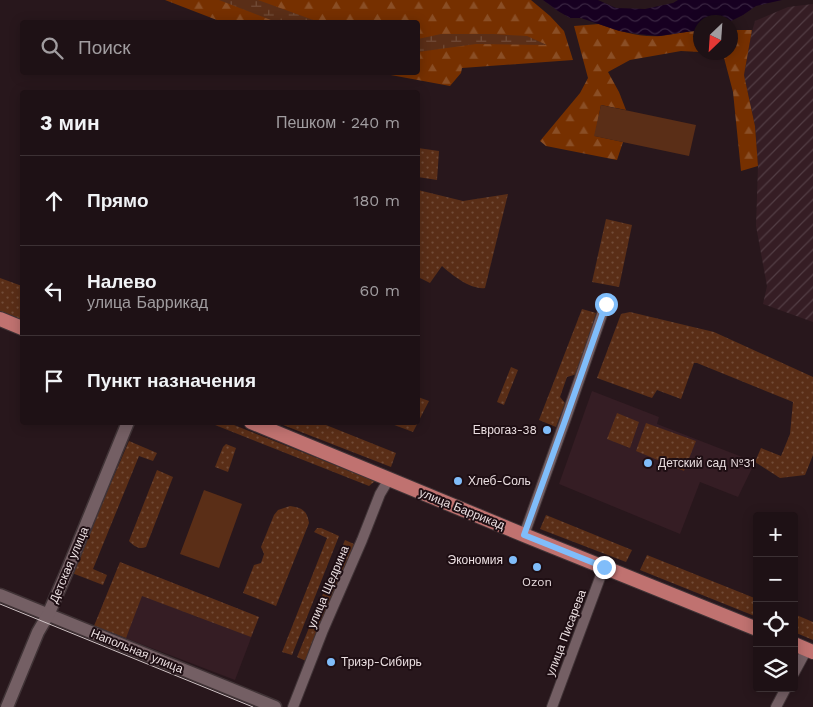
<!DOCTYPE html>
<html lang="ru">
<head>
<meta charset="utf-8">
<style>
	:root { --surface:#1e1115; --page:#261a1e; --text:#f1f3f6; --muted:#a19da0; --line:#3c3134 }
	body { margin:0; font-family:"Work Sans",sans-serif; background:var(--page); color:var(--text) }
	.controls { position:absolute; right:15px; bottom:15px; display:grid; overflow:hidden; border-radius:5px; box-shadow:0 2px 12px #0003 }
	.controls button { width:45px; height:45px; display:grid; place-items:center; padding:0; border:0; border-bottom:1px solid var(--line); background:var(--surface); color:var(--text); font:25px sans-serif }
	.compass { position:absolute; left:693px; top:15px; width:45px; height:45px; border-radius:50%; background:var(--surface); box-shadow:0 2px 12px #0003; rotate:205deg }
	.stop { position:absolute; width:15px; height:15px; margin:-11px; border:4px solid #80bdfa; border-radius:50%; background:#fff }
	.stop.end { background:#80bdfa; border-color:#fff; box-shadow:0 1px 5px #0008 }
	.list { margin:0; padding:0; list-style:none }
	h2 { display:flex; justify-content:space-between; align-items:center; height:65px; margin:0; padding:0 20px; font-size:21px }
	h2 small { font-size:16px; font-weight:400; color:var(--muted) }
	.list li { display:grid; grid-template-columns:32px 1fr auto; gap:15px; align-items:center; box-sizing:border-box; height:90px; padding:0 20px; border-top:1px solid var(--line) }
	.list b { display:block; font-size:19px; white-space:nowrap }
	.list p { margin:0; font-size:16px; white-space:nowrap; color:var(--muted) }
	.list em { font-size:16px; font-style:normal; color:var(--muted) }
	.icon { flex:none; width:28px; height:28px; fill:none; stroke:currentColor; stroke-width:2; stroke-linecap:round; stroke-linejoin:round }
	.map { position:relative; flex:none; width:813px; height:707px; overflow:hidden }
	.search { position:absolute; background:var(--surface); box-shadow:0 2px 12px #0003; left:20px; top:20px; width:400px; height:55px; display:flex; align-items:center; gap:12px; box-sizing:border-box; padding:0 18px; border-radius:5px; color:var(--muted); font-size:19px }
	.panel { position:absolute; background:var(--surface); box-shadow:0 2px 12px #0003; left:20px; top:90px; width:400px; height:335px; border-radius:5px }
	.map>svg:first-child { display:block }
</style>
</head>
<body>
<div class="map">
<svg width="813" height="707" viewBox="0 0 813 707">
	<defs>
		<pattern id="industrial-furrows" width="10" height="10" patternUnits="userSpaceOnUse" patternTransform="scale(1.25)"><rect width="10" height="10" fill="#351d24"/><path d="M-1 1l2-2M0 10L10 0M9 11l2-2" fill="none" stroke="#523d44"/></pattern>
		<pattern id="green-dots" width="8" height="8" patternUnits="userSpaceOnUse" patternTransform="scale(1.25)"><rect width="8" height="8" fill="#5a2e17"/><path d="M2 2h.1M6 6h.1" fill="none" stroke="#724c38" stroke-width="1.8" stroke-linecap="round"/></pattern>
		<pattern id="forest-firs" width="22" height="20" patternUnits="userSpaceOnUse" patternTransform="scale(1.25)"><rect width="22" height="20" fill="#763000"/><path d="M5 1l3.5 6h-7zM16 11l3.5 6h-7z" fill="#8a4e25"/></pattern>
		<pattern id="wetland-marsh" width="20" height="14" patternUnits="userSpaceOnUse" patternTransform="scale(1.25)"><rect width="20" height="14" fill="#5a2e17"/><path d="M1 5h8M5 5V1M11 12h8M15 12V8" fill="none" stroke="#724c38"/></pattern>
		<pattern id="water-waves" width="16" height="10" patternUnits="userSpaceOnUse" patternTransform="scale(1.25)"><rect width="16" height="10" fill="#170021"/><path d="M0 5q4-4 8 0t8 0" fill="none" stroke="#392541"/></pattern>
	</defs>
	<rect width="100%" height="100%" fill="#28171c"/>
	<g fill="#351d24">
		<path d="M 592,391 L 659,417 L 657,424 L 755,462 L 738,497 L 700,482 L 680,534 L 559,484 Z"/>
		<path d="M 120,562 L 259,617 L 235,680 L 94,626 Z"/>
	</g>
	<path fill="url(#industrial-furrows)" d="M 813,4 L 813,322 L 763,304 L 767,286 L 756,226 L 758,166 L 755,126 L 744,75 L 751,35 L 755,21 L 788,7 Z"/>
	<g fill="url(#green-dots)">
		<path d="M 418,148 L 439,151 L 437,180 L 418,177 Z"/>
		<path d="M 418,190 L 463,201 L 508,194 L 485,288 C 471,290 452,275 442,266 L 430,283 L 418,277 Z"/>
		<path d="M 606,219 L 632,225 L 619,287 L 592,282 Z"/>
		<path d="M 0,278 L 22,286 L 22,320 L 0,311 Z"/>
		<path d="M 582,309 L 596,313 L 577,374 L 567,377 L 560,397 L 565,403 L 556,427 L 539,420 Z"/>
		<path d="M 630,312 L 714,332 L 813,377 L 813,455 L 805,475 L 780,478 L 755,462 L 761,448 L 781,456 L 790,434 L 793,402 L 697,363 L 694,363 L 681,399 L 657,390 L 652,398 L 597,378 L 621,314 Z"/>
		<path d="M 511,367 L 518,370 L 504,405 L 497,402 Z"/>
		<path d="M 418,397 L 429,401 L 413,432 L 389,423 L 418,422 Z"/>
		<path d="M 617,413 L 639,422 L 630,448 L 607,439 Z"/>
		<path d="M 210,423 L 229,423 L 375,481 L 369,486 Z"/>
		<path d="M 278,423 L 321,423 L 396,453 L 391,467 Z"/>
		<path d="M 646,423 L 696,441 L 684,471 L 636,451 Z"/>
		<path d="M 129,441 L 157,453 L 153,461 L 139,456 L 93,569 L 107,575 L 103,585 L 72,573 Z"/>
		<path d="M 226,444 L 236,448 L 228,472 L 215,467 L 223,447 Z"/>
		<path d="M 157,470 L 173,477 L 146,547 C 139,550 134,546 129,541 Z"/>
		<path d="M 290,506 C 302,508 307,510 309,523 L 276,606 L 243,593 L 254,565 L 261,563 L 264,554 L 261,547 L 274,515 L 278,510 Z"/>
		<path d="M 546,515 L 632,550 L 626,562 L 540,529 Z"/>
		<path d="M 317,528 L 321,528 L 339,536 L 292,655 L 282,652 L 327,538 L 314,532 Z"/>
		<path d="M 345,540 L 354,544 L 354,549 L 306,661 L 297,657 Z"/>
		<path d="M 647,555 L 757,599 L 757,617 L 640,570 Z"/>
		<path d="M 120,562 L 259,617 L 251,637 L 142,596 L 126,638 L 94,626 Z"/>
		<path d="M 794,614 L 813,622 L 813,640 L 794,632 Z"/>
	</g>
	<g fill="url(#forest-firs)">
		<path d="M 165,0 L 531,0 L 550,16 L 564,31 L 573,60 L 462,68 L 461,73 L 450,86 L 380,73 L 418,72 L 418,22 L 222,22 Z"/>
		<path d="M 599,24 C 619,31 640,38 661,36 C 674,34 687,31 700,31 L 700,52 L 681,51 L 630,60 L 608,72 L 619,92 L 626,110 L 601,105 L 595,136 L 623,142 L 617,160 L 546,146 L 540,141 L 580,93 L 588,78 L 574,26 Z"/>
		<path d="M 731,30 L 752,30 L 744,75 L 755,126 L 758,166 L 741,171 L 733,92 L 723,54 L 705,53 L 730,52 Z"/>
	</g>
	<g fill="url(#wetland-marsh)">
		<path d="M 219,0 L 258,0 L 316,21 L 314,22 L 276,22 Z"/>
		<path d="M 441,34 L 493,34 L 527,36 L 547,45 L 476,44 L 418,52 L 418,39 Z"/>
	</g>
	<g fill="#5a2e17">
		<path d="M 601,105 L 696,125 L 689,156 L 594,136 Z"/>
		<path d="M 204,490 L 242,504 L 219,568 L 180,554 Z"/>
	</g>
	<path fill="url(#water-waves)" d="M 543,0 L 598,0 L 616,8 L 645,9 L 673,3 L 678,0 L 782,0 L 756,6 L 743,15 L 729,22 L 700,22 L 700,30 L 659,36 L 638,34 L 619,31 L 581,18 L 570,18 L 558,11 Z"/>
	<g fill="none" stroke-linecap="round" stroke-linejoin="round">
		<g stroke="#403336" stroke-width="12">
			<g id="minor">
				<path d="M 524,535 L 566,418 L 606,303"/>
				<path d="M 794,673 L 807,649"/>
				<path d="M 293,707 L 323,630 L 362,540 L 380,494 L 389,479"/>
				<path d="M 552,707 L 604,567"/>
				<path d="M 776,707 L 786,688"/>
			</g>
		</g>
		<g stroke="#403336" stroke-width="15">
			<g id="tertiary">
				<path d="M 0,595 L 275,707"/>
				<path d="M 7,707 L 38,632 L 48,615 L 65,576 L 128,422"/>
			</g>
		</g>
		<g stroke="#403336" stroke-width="16">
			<g id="primary">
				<path d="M 0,319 L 22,328"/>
				<path d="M 251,422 L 529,537 L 757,629"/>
				<path d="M 794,644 L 813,652"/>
			</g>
		</g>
		<use href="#minor" stroke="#745f64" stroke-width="10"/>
		<use href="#tertiary" stroke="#745f64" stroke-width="12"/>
		<use href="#primary" stroke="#c07270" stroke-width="14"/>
		<path stroke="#d0c4c6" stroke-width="1" d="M 0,604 L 253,707"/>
	</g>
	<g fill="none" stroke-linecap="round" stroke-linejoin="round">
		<path stroke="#80bdfa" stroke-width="6" d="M 604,567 L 524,535 L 566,418 L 606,304"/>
	</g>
	<g fill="#80bdfa" stroke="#1e0e13" stroke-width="2">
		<circle cx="547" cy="430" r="5"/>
		<circle cx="648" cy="463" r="5"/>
		<circle cx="458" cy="481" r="5"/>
		<circle cx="513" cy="560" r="5"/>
		<circle cx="537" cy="567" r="5"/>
		<circle cx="331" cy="662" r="5"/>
	</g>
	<g text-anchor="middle" stroke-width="4" stroke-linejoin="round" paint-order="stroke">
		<g font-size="12" fill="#eadee0" stroke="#1e0e13" text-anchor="start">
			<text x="537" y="434" text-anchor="end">Еврогаз-38</text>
			<text x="658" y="467">Детский сад №31</text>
			<text x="468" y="485">Хлеб-Соль</text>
			<text x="503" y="564" text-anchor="end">Экономия</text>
			<text x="537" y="586" text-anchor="middle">Ozon</text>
			<text x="341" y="666">Триэр-Сибирь</text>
		</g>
		<g font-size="12" fill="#eadee0" stroke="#1e0e13">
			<text transform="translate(462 509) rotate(22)" y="4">улица Баррикад</text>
			<text transform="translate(69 565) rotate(-67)" y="4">Детская улица</text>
			<text transform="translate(328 587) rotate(-67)" y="4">улица Щедрина</text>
			<text transform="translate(566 633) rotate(-69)" y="4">улица Писарева</text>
			<text transform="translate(137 651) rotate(22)" y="4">Напольная улица</text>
		</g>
	</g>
</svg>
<div class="controls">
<button>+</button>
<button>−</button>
<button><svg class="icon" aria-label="locate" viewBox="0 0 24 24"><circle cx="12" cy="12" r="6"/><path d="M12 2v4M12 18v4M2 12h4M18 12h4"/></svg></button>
<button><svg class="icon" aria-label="layers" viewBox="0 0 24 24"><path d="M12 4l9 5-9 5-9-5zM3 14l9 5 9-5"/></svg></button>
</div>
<svg class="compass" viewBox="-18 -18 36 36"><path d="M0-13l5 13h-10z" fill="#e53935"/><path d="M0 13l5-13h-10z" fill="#a19da0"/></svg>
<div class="stop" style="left:606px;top:304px"></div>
<div class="stop end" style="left:604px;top:567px"></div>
<div class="search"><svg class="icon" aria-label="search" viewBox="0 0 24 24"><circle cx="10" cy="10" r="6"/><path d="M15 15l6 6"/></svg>Поиск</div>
<section class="panel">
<h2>3 мин<small>Пешком · 240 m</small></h2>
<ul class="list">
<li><svg class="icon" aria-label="ahead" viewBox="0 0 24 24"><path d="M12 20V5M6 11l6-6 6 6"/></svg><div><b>Прямо</b></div><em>180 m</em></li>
<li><svg class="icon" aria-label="left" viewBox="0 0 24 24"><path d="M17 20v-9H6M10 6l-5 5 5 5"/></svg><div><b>Налево</b><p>улица Баррикад</p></div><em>60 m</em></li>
<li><svg class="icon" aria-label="arrive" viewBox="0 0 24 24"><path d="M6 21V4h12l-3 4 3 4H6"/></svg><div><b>Пункт назначения</b></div></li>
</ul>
</section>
</div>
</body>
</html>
